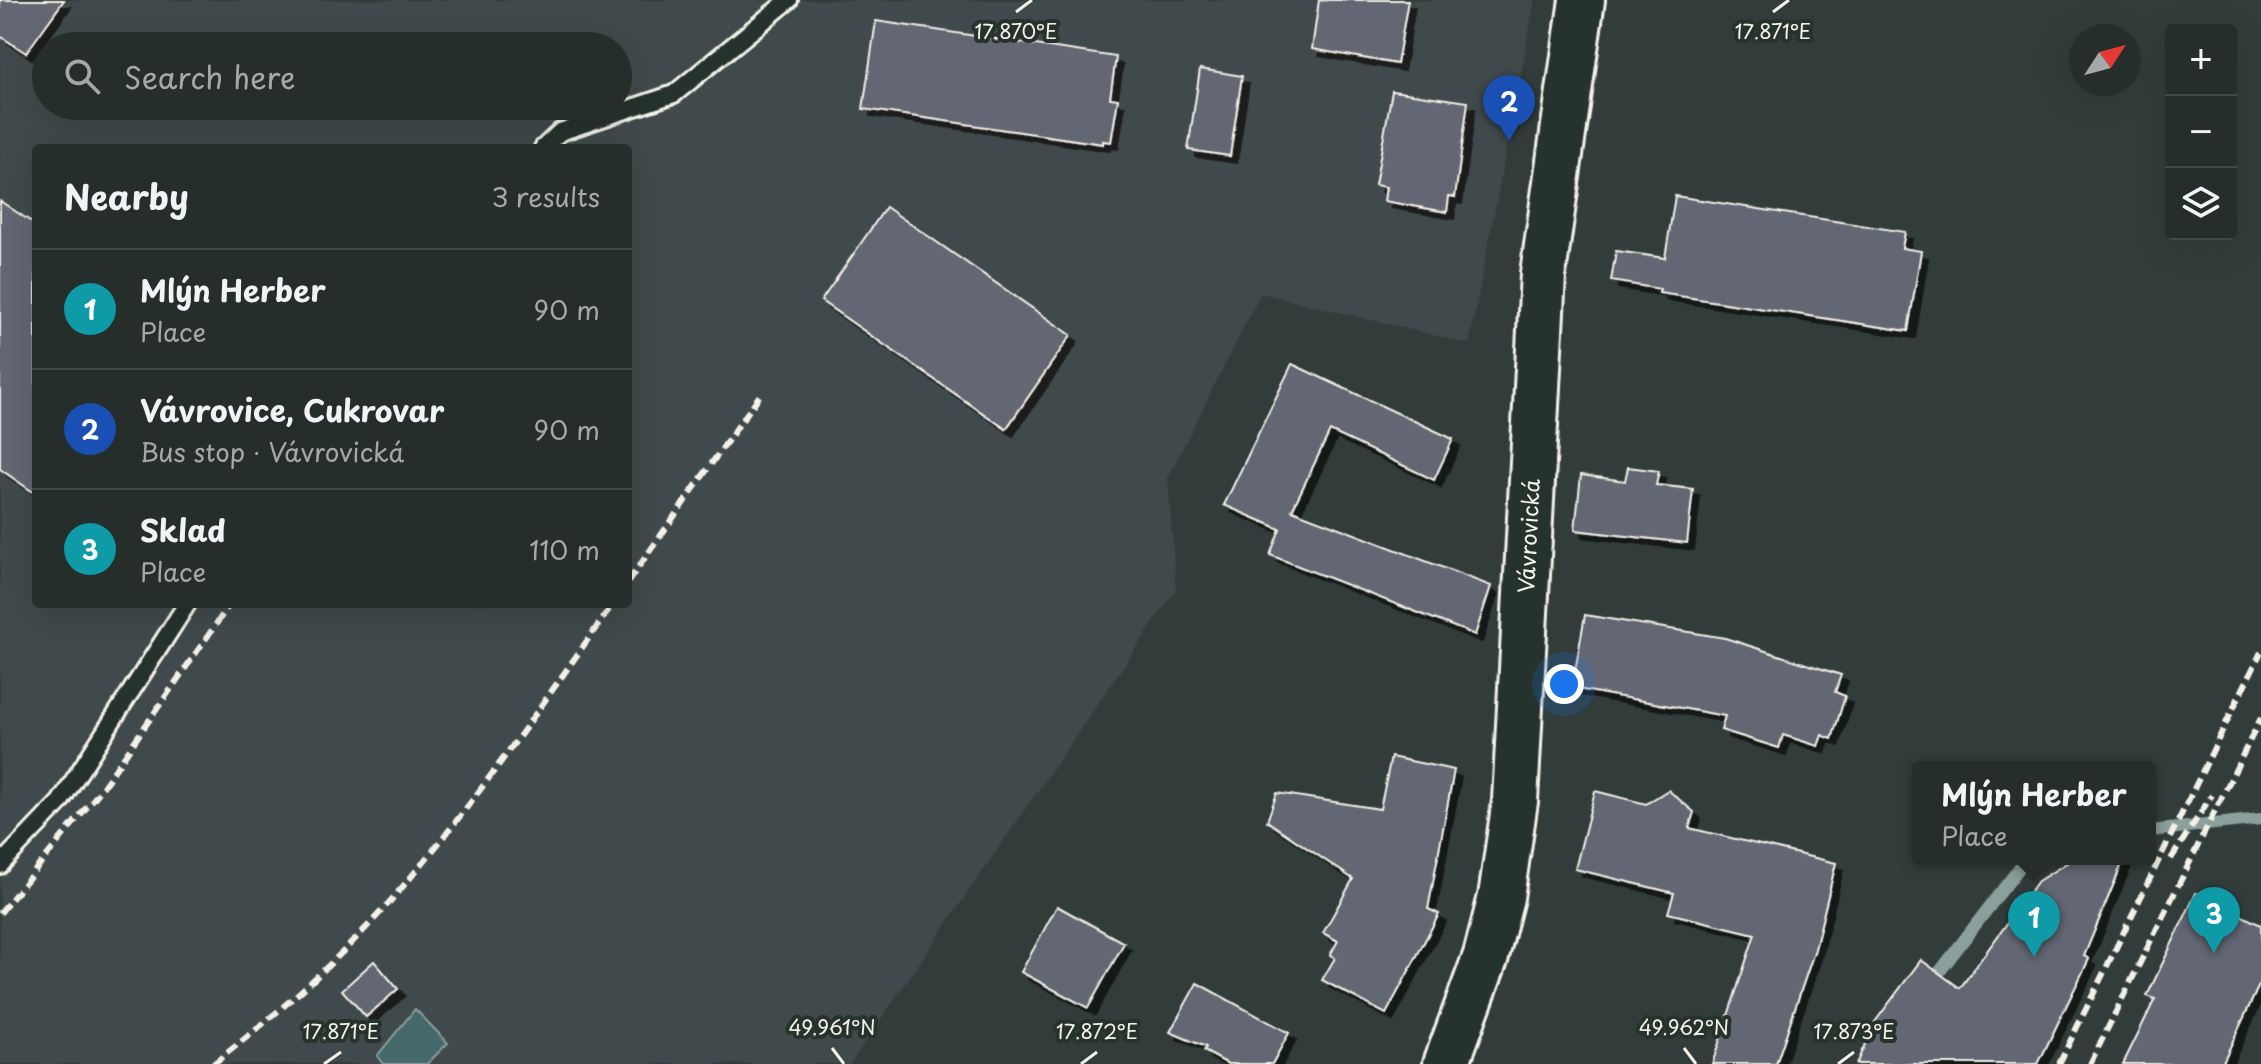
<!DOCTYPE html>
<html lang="en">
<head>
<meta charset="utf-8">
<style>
	:root { --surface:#262e2c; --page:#2e3634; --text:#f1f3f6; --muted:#a4a8a9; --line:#424a48; --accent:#bca0f2 }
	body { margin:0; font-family:"Playpen Sans",sans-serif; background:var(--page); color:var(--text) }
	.controls { position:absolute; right:24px; top:24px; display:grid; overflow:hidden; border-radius:8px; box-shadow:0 8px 32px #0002 }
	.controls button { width:72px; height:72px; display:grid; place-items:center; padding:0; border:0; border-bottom:2px solid var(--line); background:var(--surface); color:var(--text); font:40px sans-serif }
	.compass { position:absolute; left:2069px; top:24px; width:72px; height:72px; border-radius:50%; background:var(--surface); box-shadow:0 8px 32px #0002; rotate:54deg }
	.you { position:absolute; left:1564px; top:684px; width:28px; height:28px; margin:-20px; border:6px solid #fff; border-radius:50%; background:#1a73e8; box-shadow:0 0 0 12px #1a73e833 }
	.badge { display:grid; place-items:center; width:52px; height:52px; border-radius:50%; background:var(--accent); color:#fff; font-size:26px; font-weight:700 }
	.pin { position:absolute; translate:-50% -66px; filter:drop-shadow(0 2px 4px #0008) }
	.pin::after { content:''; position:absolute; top:42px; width:28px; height:24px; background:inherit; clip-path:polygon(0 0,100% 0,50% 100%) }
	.popup { position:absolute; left:1912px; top:761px; width:244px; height:104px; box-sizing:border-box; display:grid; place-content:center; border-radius:8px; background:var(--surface); filter:drop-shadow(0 2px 6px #0005); font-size:26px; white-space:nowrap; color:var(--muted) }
	.popup b { font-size:30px; color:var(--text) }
	.popup::after { content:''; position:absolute; left:50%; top:100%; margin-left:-16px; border:16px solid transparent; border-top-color:var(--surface) }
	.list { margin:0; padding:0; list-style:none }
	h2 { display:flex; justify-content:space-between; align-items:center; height:104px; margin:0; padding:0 32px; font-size:34px }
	h2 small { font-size:26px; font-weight:400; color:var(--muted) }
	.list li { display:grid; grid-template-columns:52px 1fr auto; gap:24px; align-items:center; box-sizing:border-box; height:120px; padding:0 32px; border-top:2px solid var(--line) }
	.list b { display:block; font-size:30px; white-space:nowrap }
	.list p { margin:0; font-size:26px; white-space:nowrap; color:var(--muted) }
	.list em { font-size:26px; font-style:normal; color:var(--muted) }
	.icon { flex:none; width:44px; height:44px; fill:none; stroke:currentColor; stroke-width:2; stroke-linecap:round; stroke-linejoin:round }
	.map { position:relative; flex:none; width:2261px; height:1064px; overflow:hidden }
	.search { position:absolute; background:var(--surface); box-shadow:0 8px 32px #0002; left:32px; top:32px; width:600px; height:88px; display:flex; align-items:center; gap:20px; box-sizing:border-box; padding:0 28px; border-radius:44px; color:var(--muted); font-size:30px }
	.panel { position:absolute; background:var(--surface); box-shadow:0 8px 32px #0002; left:32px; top:144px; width:600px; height:464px; border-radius:8px }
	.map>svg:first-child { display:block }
</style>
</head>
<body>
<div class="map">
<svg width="2261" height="1064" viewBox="0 0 2261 1064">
	<defs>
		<filter id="shadow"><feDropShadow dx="7" dy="7" stdDeviation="0" flood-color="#0009"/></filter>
	</defs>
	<rect width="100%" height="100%" fill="#323d3b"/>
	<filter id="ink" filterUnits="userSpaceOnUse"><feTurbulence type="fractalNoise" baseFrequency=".0125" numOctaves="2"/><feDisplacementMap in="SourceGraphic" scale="16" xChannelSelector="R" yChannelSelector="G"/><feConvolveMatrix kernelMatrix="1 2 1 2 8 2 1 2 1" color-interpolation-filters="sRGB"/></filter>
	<g filter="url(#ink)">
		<path fill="#41494c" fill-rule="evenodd" d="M 0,0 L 1535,0 L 1469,344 L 1261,293 L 1168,477 L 1176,590 L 850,1064 L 0,1064 ZM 46,46 L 618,46 L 618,106 L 46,106 ZM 36,148 L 628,148 L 628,604 L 36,604 Z"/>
		<path fill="#45686a" stroke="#8b9f9c" stroke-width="2" d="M 415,1009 L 448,1043 L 427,1064 L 383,1064 L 377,1056 Z"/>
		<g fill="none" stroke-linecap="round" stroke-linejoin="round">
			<g stroke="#8b9f9c" stroke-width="12">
				<path d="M 2150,831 L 2261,819"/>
				<path d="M 1931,983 L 2026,859"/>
			</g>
		</g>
		<g fill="#646673" stroke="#f4f1e8" stroke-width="2" filter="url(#shadow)">
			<path d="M 0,0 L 64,0 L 26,53 L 0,36 Z"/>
			<path d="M 1319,0 L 1408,0 L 1397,64 L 1312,49 Z"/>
			<path d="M 876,21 L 1116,57 L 1110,98 L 1118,99 L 1111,142 L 1103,141 L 1103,144 L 863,109 Z"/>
			<path d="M 1200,69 L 1242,76 L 1230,156 L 1188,150 Z"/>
			<path d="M 1392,91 L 1468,102 L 1455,197 L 1449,196 L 1447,212 L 1384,201 L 1386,187 L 1375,185 Z"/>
			<path d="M 1675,196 L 1905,232 L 1902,248 L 1921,251 L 1908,331 L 1659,293 L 1660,289 L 1611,281 L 1616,251 L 1665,258 Z"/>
			<path d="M 0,201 L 36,225 L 36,494 L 0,469 Z"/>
			<path d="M 886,207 L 1071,335 L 1006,429 L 821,301 Z"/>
			<path d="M 1292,364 L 1453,439 L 1434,480 L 1330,431 L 1292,510 L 1491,586 L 1475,635 L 1270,555 L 1280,529 L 1224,505 Z"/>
			<path d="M 1628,467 L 1659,471 L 1656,485 L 1693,489 L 1687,543 L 1575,530 L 1581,475 L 1625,481 Z"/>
			<path d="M 1585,615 L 1725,638 L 1841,675 L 1835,692 L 1845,696 L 1832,739 L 1822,735 L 1818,746 L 1783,735 L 1779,748 L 1721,730 L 1725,716 L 1572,688 Z"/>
			<path d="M 1391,757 L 1454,770 L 1428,909 L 1439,914 L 1386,1014 L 1322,980 L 1335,958 L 1330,955 L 1338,941 L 1323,933 L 1353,879 L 1267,821 L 1277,793 L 1380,809 Z"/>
			<path d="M 1668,790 L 1694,812 L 1689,828 L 1836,863 L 1815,949 L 1776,1064 L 1712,1064 L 1755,934 L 1668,913 L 1674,893 L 1575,869 L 1595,791 L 1646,804 Z"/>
			<path d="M 2073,859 L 2124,859 L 2084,956 L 2089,959 L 2038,1064 L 1856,1064 L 1875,1022 L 1921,960 L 1960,988 L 2038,881 Z"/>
			<path d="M 2196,893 L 2261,925 L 2261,981 L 2222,1064 L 2123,1064 L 2155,999 L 2147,996 Z"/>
			<path d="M 1057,906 L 1124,943 L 1088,1008 L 1021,972 Z"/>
			<path d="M 374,961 L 398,989 L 366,1017 L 342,990 Z"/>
			<path d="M 1197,983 L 1289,1033 L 1272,1064 L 1228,1064 L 1204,1051 L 1206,1047 L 1170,1032 Z"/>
		</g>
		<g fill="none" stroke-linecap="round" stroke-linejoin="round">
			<g stroke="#f4f1e8" stroke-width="22">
				<g id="lane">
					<path d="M 543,148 L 560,132 L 674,94 L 789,0"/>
					<path d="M 0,865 L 60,802 L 187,604"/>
				</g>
			</g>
			<g stroke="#f4f1e8" stroke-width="50">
				<path id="secondary" d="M 1446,1064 L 1486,956 L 1501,897 L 1515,801 L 1543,274 L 1582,0"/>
			</g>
			<use href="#lane" stroke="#26332d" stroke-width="16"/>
			<use href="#secondary" stroke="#26332d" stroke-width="44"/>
			<g stroke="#f4f1e8" stroke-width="6" stroke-dasharray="12 6" stroke-linecap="butt">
				<path d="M 628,582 L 762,392"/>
				<path d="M 2171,859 L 2212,795"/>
				<path d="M 0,913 L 100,791 L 230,604"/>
				<path d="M 213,1064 C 280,1012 344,956 399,891 C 477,801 544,701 613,604"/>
				<path d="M 2059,1064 L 2261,652"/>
				<path d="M 2090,1064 L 2261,718"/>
			</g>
		</g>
	</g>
	<path fill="none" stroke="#f4f1e8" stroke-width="3" d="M 1016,12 L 1032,0M 1773,12 L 1789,0M 832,1048 L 844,1064M 1684,1048 L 1696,1064M 324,1064 L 341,1052M 1081,1064 L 1097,1052M 1838,1064 L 1854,1052"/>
	<g text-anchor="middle" stroke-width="8" stroke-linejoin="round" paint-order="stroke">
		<g font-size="22" fill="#f4f1e8" stroke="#26332d">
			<text transform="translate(1529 536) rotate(-87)" y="8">Vávrovická</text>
		</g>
	</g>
	<g font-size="20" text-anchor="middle" fill="#f4f1e8" stroke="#26332d" stroke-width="8" stroke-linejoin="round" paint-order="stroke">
		<text x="1773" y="39">17.871°E</text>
		<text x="1016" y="39">17.870°E</text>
		<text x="832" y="1035">49.961°N</text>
		<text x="1684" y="1035">49.962°N</text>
		<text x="341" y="1039">17.871°E</text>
		<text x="1097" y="1039">17.872°E</text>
		<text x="1854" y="1039">17.873°E</text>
	</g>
</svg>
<div class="controls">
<button>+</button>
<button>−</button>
<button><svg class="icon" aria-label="layers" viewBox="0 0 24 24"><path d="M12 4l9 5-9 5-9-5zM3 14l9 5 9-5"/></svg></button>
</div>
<svg class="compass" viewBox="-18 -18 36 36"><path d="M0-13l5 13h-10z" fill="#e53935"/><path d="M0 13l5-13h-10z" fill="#a4a8a9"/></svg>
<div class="you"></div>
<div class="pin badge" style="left:2034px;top:957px;background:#0f9aa8">1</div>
<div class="popup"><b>Mlýn Herber</b>Place</div>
<div class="pin badge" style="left:1509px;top:141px;background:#1a4fb4">2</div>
<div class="pin badge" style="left:2214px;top:953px;background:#0f9aa8">3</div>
<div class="search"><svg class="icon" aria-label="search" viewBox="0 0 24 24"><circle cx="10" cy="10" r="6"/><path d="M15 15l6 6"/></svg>Search here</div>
<section class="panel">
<h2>Nearby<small>3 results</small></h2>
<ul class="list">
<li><span class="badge" style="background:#0f9aa8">1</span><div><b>Mlýn Herber</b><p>Place</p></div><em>90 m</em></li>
<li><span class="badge" style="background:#1a4fb4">2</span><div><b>Vávrovice, Cukrovar</b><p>Bus stop · Vávrovická</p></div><em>90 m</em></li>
<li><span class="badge" style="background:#0f9aa8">3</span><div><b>Sklad</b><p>Place</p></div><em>110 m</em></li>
</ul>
</section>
</div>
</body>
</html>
